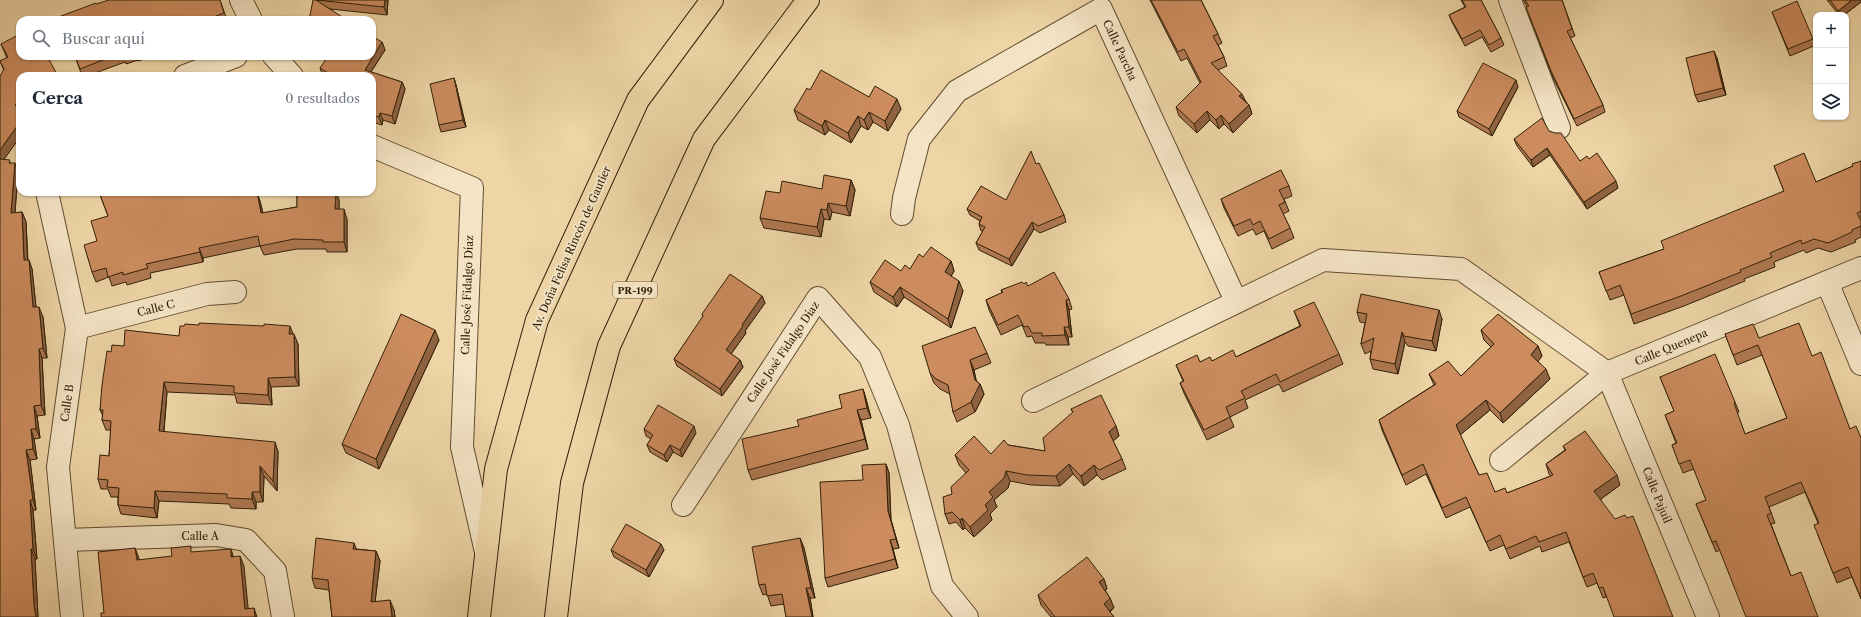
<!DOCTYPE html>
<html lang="es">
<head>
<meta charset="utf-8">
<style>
	:root { --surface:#fff; --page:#f6f6f7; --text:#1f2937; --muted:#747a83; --line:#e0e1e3 }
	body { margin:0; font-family:"Libre Caslon Text",serif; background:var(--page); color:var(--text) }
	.controls { position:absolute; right:12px; top:12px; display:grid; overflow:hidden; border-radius:8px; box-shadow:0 1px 3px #0004 }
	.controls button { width:36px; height:36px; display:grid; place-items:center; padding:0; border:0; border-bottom:1px solid var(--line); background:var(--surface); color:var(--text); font:20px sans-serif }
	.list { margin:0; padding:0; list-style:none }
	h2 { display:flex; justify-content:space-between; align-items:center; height:52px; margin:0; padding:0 16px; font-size:17px }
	h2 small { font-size:13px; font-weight:400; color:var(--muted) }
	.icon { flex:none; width:22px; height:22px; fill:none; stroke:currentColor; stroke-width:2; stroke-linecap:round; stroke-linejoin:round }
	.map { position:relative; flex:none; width:1861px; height:617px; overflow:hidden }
	.search { position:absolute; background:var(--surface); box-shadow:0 1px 3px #0004; left:16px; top:16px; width:360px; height:44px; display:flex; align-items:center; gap:10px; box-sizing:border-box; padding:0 14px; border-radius:12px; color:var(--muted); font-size:15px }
	.panel { position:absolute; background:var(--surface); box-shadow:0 1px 3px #0004; left:16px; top:72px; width:360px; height:124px; border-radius:12px }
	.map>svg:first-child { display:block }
</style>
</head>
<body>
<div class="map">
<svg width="1861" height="617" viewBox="0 0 1861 617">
	<rect width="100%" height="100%" fill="#eed5a6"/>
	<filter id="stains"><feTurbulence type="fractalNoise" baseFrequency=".005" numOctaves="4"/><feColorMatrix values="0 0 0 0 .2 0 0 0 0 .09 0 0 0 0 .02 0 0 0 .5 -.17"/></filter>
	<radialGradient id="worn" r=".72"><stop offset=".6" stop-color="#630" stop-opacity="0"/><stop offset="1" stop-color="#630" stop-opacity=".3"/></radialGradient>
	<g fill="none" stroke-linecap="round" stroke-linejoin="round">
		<g stroke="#604d30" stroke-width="24">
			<g id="minor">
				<path d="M 241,0 L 251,20"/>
				<path d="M 1510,0 L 1559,128"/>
				<path d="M 274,56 L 292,76"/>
				<path d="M 185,76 L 236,56"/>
				<path d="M 372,146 L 472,188 L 462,447 L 486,552"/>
				<path d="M 47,192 L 77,328 L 58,467 L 72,617"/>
				<path d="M 902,214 L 904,198 L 919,139 L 957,91 L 1101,9 L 1236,301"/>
				<path d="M 1827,282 L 1861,364"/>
				<path d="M 77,328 L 207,294 L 235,292"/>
				<path d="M 1033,401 L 1323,260 L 1461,269 L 1607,373 L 1708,617"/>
				<path d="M 1501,460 L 1607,373 L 1861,268"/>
				<path d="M 683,505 L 818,298 L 870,357 L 898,425 L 942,586 L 967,617"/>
				<path d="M 66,540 L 216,535 L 246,540 L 275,571 L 283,617"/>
			</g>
		</g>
		<g stroke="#312008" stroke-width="24">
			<g id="primary">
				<path d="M 479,617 L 496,469 L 537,320 L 638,100 L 712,0"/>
				<path d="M 556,617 L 572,483 L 609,346 L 704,139 L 808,0"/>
			</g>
		</g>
		<use href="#minor" stroke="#f4e4c5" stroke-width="22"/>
		<use href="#primary" stroke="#eed5a6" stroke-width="22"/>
	</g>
	<g fill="#af7851" stroke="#312008">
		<path d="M 220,0 L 227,20 L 62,20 Z"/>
		<path d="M 313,0 L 388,0 L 387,15 L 330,9 Z"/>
		<path d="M 1150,0 L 1201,0 L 1218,34 L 1222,43 L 1218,45 L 1224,57 L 1227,66 L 1218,70 L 1249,105 L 1252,114 L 1233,133 L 1224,124 L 1219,129 L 1210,120 L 1197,133 L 1179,116 L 1176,107 L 1200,83 L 1187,58 L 1181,61 Z"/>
		<path d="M 1461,0 L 1481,0 L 1501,38 L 1504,45 L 1491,52 L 1482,37 L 1465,46 L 1452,22 L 1449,15 L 1465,7 Z"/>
		<path d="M 1523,0 L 1562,0 L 1575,36 L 1570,38 L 1603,105 L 1605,112 L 1577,126 L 1553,78 L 1526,7 L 1527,6 Z"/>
		<path d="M 1827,0 L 1861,0 L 1861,2 L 1844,15 L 1839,15 Z"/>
		<path d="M 1772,12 L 1813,39 L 1816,45 L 1790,56 Z"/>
		<path d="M 382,42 L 385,50 L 371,72 L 402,82 L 405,89 L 395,124 L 383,120 L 382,125 L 372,122 L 372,76 L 323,76 L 320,68 Z"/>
		<path d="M 1,44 L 20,76 L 20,137 L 4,159 L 11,163 L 18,173 L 15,213 L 22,212 L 26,222 L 28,260 L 29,260 L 32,269 L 36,307 L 43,317 L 47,358 L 42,358 L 45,415 L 37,416 L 40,438 L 34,439 L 37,459 L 30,460 L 36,510 L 33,510 L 37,559 L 35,559 L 38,617 L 0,617 L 4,71 L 0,61 L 7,58 Z"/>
		<path d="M 75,56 L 153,56 L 138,61 L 138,60 L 126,64 L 125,62 L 87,76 L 82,76 Z"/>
		<path d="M 1717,58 L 1726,95 L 1698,102 L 1695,95 Z"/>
		<path d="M 454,78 L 456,85 L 466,127 L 441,132 L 439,125 Z"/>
		<path d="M 1518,87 L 1492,136 L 1459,117 L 1457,111 Z"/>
		<path d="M 810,90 L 869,97 L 901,109 L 888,131 L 873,122 L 868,130 L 861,126 L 851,143 L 829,130 L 825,135 L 798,120 L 794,110 Z"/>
		<path d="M 1549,131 L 1580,161 L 1589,159 L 1618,188 L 1587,209 L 1550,155 L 1533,167 L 1517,146 L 1514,139 Z"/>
		<path d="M 1861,161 L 1861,237 L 1855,240 L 1856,242 L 1831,252 L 1818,248 L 1806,253 L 1804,250 L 1774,262 L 1775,267 L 1744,279 L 1745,281 L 1684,306 L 1634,324 L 1624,295 L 1610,300 L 1599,272 L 1664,249 L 1784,191 L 1774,166 L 1816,182 L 1853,166 Z"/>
		<path d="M 1036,164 L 1064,215 L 1066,222 L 1040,233 L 1034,229 L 1012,266 L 979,250 L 976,243 L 983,231 L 981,231 L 979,224 L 980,221 L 970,215 L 967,209 L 1006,200 Z"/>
		<path d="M 851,180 L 855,190 L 850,216 L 832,212 L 830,220 L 824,219 L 821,237 L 764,228 L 760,218 L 822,189 Z"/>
		<path d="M 1289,186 L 1292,196 L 1284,199 L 1289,211 L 1283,214 L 1290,228 L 1294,238 L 1272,249 L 1264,231 L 1256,235 L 1253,229 L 1238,236 L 1224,208 L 1221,199 Z"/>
		<path d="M 99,192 L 240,192 L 240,195 L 260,201 L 263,213 L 297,207 L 297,192 L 336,192 L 339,200 L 339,209 L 347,219 L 347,252 L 327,252 L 326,249 L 297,249 L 264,255 L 260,246 L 203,258 L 203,262 L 150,273 L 151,278 L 127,285 L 126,282 L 112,286 L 109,277 L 96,282 L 92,272 L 97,241 L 108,216 Z"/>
		<path d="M 923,257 L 951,261 L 954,271 L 951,276 L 963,291 L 951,328 L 904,297 L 897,307 L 874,292 L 870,282 L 910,269 Z"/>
		<path d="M 1024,284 L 1028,286 L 1069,299 L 1072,309 L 1069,310 L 1072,337 L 1068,337 L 1069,345 L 1046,345 L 1045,343 L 1035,343 L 1032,336 L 1027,337 L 1022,325 L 1001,335 L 989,310 L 986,300 L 1002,293 L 1001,290 Z"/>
		<path d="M 762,296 L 765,303 L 745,331 L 746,333 L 731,354 L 740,360 L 743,367 L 722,396 L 677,366 L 674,359 L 703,317 L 702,314 Z"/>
		<path d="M 1294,311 L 1339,354 L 1343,364 L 1283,392 L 1279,384 L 1245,400 L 1248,408 L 1230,417 L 1234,427 L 1207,440 L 1184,393 L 1180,383 L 1183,381 L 1176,365 L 1200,362 L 1212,361 L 1236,357 L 1300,326 Z"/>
		<path d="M 1357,312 L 1442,319 L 1436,351 L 1408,346 L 1405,342 L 1398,374 L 1373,369 L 1370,359 L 1371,351 L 1365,354 L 1361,344 L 1365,323 L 1360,322 Z"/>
		<path d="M 1481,330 L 1538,346 L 1542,356 L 1538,361 L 1550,379 L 1503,423 L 1490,410 L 1460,435 L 1479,475 L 1495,492 L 1507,493 L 1551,476 L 1549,474 L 1546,464 L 1565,450 L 1563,446 L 1620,485 L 1601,499 L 1606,597 L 1603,598 L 1597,583 L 1587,587 L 1569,542 L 1542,552 L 1540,546 L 1510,559 L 1504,545 L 1490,551 L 1470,507 L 1446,518 L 1426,474 L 1406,485 L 1382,430 L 1379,420 L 1434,385 L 1429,374 L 1461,376 L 1491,347 L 1484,340 Z"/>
		<path d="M 293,334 L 298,344 L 299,386 L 271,387 L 272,405 L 237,403 L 235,395 L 167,392 L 164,432 L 278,451 L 277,491 L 264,476 L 263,502 L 256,502 L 256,509 L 231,508 L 229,504 L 159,501 L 157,518 L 121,514 L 118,505 L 118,497 L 111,497 L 108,489 L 101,489 L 98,479 L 109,456 L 111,430 L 106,430 L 102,420 L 103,416 L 100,410 L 111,352 L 124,346 L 179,336 Z"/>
		<path d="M 1725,334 L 1759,338 L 1812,356 L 1850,429 L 1861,438 L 1861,599 L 1852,577 L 1837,583 L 1818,535 L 1818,523 L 1805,492 L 1769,507 L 1775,523 L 1771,524 L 1791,576 L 1818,617 L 1720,550 L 1716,552 L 1696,504 L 1706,500 L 1694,469 L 1683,473 L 1672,445 L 1676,443 L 1665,415 L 1674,411 L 1660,377 L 1735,402 L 1739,412 L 1737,413 L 1745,434 L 1787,418 L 1762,355 L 1737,365 Z"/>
		<path d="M 439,340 L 379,469 L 346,453 L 342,444 Z"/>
		<path d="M 987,353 L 991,363 L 974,370 L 976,381 L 980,384 L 984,394 L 975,412 L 957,422 L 953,412 L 950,394 L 940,389 L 934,383 L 930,373 Z"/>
		<path d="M 863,389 L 866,399 L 871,418 L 861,420 L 868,449 L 752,480 L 748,470 L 799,426 L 842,408 Z"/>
		<path d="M 1071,409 L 1116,426 L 1119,436 L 1113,441 L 1122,459 L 1126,469 L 1102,480 L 1097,475 L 1084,486 L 1073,474 L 1060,486 L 1031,485 L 1010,481 L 1008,488 L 994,500 L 997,507 L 990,514 L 992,520 L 974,537 L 965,528 L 963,530 L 956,522 L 949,524 L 945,514 L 952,494 L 966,473 L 959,465 L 955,455 L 991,454 L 1008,445 L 1045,451 L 1073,413 Z"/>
		<path d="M 644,429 L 696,433 L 682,457 L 673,452 L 667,462 L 650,452 L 647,445 L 651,439 L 646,436 Z"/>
		<path d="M 886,464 L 889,473 L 891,520 L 899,548 L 893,549 L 898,568 L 828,587 L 825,578 L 863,480 Z"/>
		<path d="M 800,538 L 804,548 L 815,598 L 810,598 L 813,617 L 786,617 L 784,604 L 771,606 L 767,594 L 763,595 L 759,585 Z"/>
		<path d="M 356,549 L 376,551 L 380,561 L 375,601 L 394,610 L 395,617 L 332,617 L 329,590 L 315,588 L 312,578 Z"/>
		<path d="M 611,550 L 664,550 L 649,577 L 614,557 Z"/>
		<path d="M 1104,579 L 1107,589 L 1105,590 L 1110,598 L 1114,608 L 1110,612 L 1114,617 L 1051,617 L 1041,605 L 1038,595 Z"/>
	</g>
	<g fill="#8f6242" stroke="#312008">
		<path d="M 385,0 L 388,0 L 387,15 L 384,7 Z"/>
		<path d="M 1852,0 L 1861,0 L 1861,2 L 1844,15 L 1840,15 L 1838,11 Z"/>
		<path d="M 382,42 L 385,50 L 368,76 L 365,70 Z"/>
		<path d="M 1714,51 L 1717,58 L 1726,95 L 1723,88 Z"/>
		<path d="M 454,78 L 456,85 L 466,127 L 463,120 Z"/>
		<path d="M 1516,80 L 1518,87 L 1492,136 L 1489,129 Z"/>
		<path d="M 402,82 L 405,89 L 395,124 L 392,116 Z"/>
		<path d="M 1242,94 L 1246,102 L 1239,96 Z"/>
		<path d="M 897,99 L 901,109 L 888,131 L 885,121 Z"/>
		<path d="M 1249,105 L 1252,114 L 1233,133 L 1229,124 Z"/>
		<path d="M 1207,111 L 1210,120 L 1197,133 L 1194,124 Z"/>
		<path d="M 869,112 L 873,122 L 868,130 L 864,120 Z"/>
		<path d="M 380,113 L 383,120 L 382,125 L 379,117 Z"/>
		<path d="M 1221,115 L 1224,124 L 1219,129 L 1216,120 Z"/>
		<path d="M 858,116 L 861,126 L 851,143 L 848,133 Z"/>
		<path d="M 825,120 L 829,130 L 825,135 L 822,126 Z"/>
		<path d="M 20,122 L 20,137 L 0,165 L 0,150 Z"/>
		<path d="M 1547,148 L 1550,155 L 1533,167 L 1531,160 Z"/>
		<path d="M 15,163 L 18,173 L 14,223 L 11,213 Z"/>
		<path d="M 851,180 L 855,190 L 850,216 L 846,206 Z"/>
		<path d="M 1616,181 L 1618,188 L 1587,209 L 1584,202 Z"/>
		<path d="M 257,192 L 260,201 L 265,223 L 261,213 Z"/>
		<path d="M 336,192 L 339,200 L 339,219 L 335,209 Z"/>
		<path d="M 828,203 L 832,212 L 830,220 L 827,210 Z"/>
		<path d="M 344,209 L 347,219 L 347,252 L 344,242 Z"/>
		<path d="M 821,209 L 824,219 L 821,237 L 817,227 Z"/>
		<path d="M 22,212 L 26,222 L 28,270 L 24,260 Z"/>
		<path d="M 1032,222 L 1034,229 L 1012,266 L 1009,259 Z"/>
		<path d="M 199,248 L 203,258 L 203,262 L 200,252 Z"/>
		<path d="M 29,260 L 32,269 L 37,317 L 33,307 Z"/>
		<path d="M 951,261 L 954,271 L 948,282 L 945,272 Z"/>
		<path d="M 959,281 L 963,291 L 951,328 L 948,319 Z"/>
		<path d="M 900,287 L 904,297 L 897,307 L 893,297 Z"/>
		<path d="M 762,296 L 765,303 L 745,331 L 746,333 L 729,357 L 726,350 L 742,325 Z"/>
		<path d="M 1066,300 L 1069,310 L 1072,337 L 1069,327 Z"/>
		<path d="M 39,307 L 43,317 L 47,358 L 43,348 Z"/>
		<path d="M 1439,310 L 1442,319 L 1436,351 L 1432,341 Z"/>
		<path d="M 290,326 L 294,336 L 289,334 Z"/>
		<path d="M 1064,327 L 1068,337 L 1069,345 L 1065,335 Z"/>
		<path d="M 435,330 L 439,340 L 379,469 L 376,459 Z"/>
		<path d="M 1402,332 L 1405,342 L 1398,374 L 1395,364 Z"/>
		<path d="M 294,334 L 298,344 L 299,386 L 295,377 Z"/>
		<path d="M 1538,346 L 1542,356 L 1535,365 L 1531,355 Z"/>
		<path d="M 39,349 L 42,358 L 45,415 L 41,405 Z"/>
		<path d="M 740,360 L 743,367 L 722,396 L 720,389 Z"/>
		<path d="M 970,360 L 974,370 L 978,388 L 980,384 L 984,394 L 975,412 L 971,402 L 975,380 Z"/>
		<path d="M 1546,369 L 1550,379 L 1503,423 L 1500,413 Z"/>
		<path d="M 268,378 L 271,387 L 272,405 L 268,395 Z"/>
		<path d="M 164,382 L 167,392 L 163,441 L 159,431 Z"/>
		<path d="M 863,389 L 866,399 L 871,418 L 867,408 Z"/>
		<path d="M 1486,400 L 1490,410 L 1460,435 L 1456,425 Z"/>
		<path d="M 34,406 L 37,416 L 40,438 L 36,429 Z"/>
		<path d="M 857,410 L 861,420 L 868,449 L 865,439 Z"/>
		<path d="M 694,426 L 696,433 L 682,457 L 680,450 Z"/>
		<path d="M 1116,426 L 1119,436 L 1112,442 L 1109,432 Z"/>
		<path d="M 31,429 L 34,439 L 37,459 L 33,449 Z"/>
		<path d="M 275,442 L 278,451 L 277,491 L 273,481 Z"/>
		<path d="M 670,445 L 673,452 L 667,462 L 664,455 Z"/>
		<path d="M 26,450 L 30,460 L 36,510 L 33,500 Z"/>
		<path d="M 886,464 L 889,473 L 891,520 L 899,548 L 896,539 L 888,511 Z"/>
		<path d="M 1069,464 L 1073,474 L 1060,486 L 1056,476 Z"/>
		<path d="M 1094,465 L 1097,475 L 1084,486 L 1081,476 Z"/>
		<path d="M 260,466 L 264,476 L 263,502 L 260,492 Z"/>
		<path d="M 1006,471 L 1010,481 L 1008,488 L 994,500 L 997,507 L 990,514 L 992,520 L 974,537 L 970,527 L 985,505 L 989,492 Z"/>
		<path d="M 1617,475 L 1620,485 L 1598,501 L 1594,491 Z"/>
		<path d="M 155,491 L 159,501 L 157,518 L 154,508 Z"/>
		<path d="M 252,492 L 256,502 L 256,509 L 252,499 Z"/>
		<path d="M 30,500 L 33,510 L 37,559 L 33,549 Z"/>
		<path d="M 962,518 L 965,528 L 963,530 L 960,520 Z"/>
		<path d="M 800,538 L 804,548 L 815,598 L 811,588 Z"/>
		<path d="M 890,540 L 893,549 L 898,568 L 895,559 Z"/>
		<path d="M 354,543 L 358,553 L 353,549 Z"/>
		<path d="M 661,544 L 664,550 L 649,577 L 646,570 Z"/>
		<path d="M 135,548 L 139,558 L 140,570 L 137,560 Z"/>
		<path d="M 31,549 L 35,559 L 38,617 L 36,617 L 34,605 Z"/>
		<path d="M 231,549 L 234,558 L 231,557 Z"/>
		<path d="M 376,551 L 380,561 L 374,611 L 371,602 Z"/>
		<path d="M 240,556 L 244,566 L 249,617 L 245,609 Z"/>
		<path d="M 1104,579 L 1107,589 L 1102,592 L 1099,582 Z"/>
		<path d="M 806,588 L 810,598 L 813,617 L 812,617 Z"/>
		<path d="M 1110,598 L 1114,608 L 1107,613 L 1104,604 Z"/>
		<path d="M 390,600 L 394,610 L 395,617 L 392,617 Z"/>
		<path d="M 254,608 L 257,617 L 255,617 Z"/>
	</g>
	<g fill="#cc8c5e" stroke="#312008">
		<path d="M 109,0 L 220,0 L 224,13 L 211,18 L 211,20 L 62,20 L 61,16 L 96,3 L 96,4 Z"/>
		<path d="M 313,0 L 385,0 L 384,7 L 316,0 L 347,20 L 309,20 Z"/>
		<path d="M 1151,0 L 1201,0 L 1218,34 L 1213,36 L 1224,57 L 1211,63 L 1242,94 L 1239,96 L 1249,105 L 1229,124 L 1221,115 L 1216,120 L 1207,111 L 1194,124 L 1176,107 L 1201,82 L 1184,49 L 1178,52 Z"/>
		<path d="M 1462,0 L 1481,0 L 1501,38 L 1489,45 L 1480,30 L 1462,39 L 1449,15 L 1466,7 Z"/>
		<path d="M 1525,0 L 1562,0 L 1572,29 L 1567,31 L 1603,105 L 1574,119 L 1551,71 L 1526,7 L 1529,6 Z"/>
		<path d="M 1830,0 L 1852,0 L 1838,11 Z"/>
		<path d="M 1797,1 L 1813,39 L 1788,49 L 1772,12 Z"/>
		<path d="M 20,34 L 20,56 L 47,56 L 58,76 L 20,76 L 20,102 L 15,105 L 20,108 L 20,122 L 0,150 L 0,76 L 4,69 L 0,61 L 8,57 L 1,44 Z"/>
		<path d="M 372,36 L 382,42 L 365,70 L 402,82 L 392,116 L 380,113 L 379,117 L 372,115 L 372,76 L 333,76 L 320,68 L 328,56 L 372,56 Z"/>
		<path d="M 1714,51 L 1723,88 L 1695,95 L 1686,58 Z"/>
		<path d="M 75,56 L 113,56 L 80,69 Z"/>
		<path d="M 1483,63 L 1516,80 L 1489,129 L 1457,111 Z"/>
		<path d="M 821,70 L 869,97 L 875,86 L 897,99 L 885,121 L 869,112 L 864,120 L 858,116 L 848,133 L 825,120 L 822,126 L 794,110 L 807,88 L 810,90 Z"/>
		<path d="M 249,74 L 250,76 L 242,76 Z"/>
		<path d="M 454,78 L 463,120 L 439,125 L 430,84 Z"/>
		<path d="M 1542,118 L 1549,131 L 1555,133 L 1561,133 L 1580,161 L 1587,156 L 1589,159 L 1597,153 L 1616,181 L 1584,202 L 1547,148 L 1531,160 L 1514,139 Z"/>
		<path d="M 1031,151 L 1036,164 L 1039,163 L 1064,215 L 1038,226 L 1032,222 L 1009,259 L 976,243 L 985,227 L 979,224 L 982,217 L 967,209 L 981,186 L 1006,200 Z"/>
		<path d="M 1804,153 L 1816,182 L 1853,166 L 1852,164 L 1861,161 L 1861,211 L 1857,213 L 1861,221 L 1861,226 L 1852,230 L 1852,232 L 1828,243 L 1814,239 L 1802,244 L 1801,240 L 1770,253 L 1772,257 L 1740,270 L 1741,272 L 1681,296 L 1631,314 L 1620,285 L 1606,291 L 1599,272 L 1664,249 L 1661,241 L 1784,191 L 1774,166 Z"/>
		<path d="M 0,159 L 10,160 L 9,163 L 15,163 L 11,213 L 22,212 L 24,260 L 29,260 L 33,307 L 39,307 L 43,348 L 39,349 L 41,405 L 34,406 L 36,429 L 31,429 L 33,449 L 26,450 L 33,500 L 30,500 L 33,549 L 31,549 L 34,605 L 36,617 L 0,617 Z"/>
		<path d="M 1281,170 L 1289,186 L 1279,190 L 1285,202 L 1279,205 L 1290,228 L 1269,239 L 1260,221 L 1253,225 L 1250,219 L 1234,226 L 1221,199 Z"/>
		<path d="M 824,175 L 851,180 L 846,206 L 828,203 L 827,210 L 821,209 L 817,227 L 760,218 L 766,191 L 780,193 L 782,181 L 822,189 Z"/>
		<path d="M 99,192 L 238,192 L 239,195 L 253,192 L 257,192 L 261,213 L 297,207 L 297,192 L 336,192 L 335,209 L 344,209 L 344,242 L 323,242 L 323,240 L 294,239 L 260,246 L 258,236 L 199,248 L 200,252 L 146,264 L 148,268 L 123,275 L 123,272 L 108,277 L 106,268 L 92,272 L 84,245 L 97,241 L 91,221 L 108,216 Z"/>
		<path d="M 931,247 L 951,261 L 945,272 L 959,281 L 948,319 L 900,287 L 893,297 L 870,282 L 885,260 L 901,271 L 905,265 L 910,269 L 919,254 L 923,257 Z"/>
		<path d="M 1054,272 L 1069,299 L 1066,300 L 1069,327 L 1064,327 L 1065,335 L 1042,336 L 1042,333 L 1032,333 L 1028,326 L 1024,327 L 1018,315 L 998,325 L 986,300 L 1003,292 L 1001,290 L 1022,282 L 1024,284 L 1026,282 L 1028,286 Z"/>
		<path d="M 730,274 L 762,296 L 742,325 L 743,326 L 726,350 L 740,360 L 720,389 L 674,359 L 703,316 L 702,314 Z"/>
		<path d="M 1361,294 L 1439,310 L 1432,341 L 1404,336 L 1402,332 L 1395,364 L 1370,359 L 1374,338 L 1361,344 L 1367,314 L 1357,312 Z"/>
		<path d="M 1314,302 L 1339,354 L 1280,382 L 1276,374 L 1241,391 L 1245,398 L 1226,407 L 1230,417 L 1204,430 L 1180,383 L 1184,381 L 1176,365 L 1197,355 L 1200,362 L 1210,357 L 1212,361 L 1233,350 L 1236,357 L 1301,326 L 1294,311 Z"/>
		<path d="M 401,314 L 435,330 L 376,459 L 342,444 Z"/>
		<path d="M 1498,314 L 1538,346 L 1531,355 L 1546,369 L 1500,413 L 1486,400 L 1456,425 L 1479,475 L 1487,473 L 1495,492 L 1505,488 L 1507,493 L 1553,475 L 1546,464 L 1566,450 L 1563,446 L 1585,431 L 1617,475 L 1594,491 L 1615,519 L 1625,515 L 1627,518 L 1633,516 L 1673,617 L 1614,617 L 1603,587 L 1599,588 L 1593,573 L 1583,577 L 1566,532 L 1539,542 L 1536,536 L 1506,549 L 1500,535 L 1486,542 L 1466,497 L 1442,508 L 1423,464 L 1402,475 L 1379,420 L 1436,384 L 1429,374 L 1448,361 L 1461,376 L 1494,344 L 1481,330 Z"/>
		<path d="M 199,323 L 264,326 L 264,324 L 290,326 L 289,334 L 294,334 L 295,377 L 268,378 L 268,395 L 234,393 L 234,386 L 164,382 L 159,431 L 275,442 L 273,481 L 260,466 L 260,492 L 252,492 L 252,499 L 227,498 L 227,494 L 155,491 L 154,508 L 118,505 L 119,488 L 107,487 L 108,480 L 98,479 L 100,455 L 109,456 L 111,421 L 102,420 L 103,410 L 100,410 L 102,385 L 107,351 L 111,352 L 112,345 L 124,346 L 125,330 L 179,336 L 180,326 L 184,326 L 185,324 L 199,325 Z"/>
		<path d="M 1799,323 L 1812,356 L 1821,352 L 1850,429 L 1856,426 L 1861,438 L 1861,598 L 1848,567 L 1833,573 L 1814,525 L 1819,523 L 1801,482 L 1765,497 L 1771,513 L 1767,515 L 1791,576 L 1801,572 L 1818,617 L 1746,617 L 1716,541 L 1712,542 L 1696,504 L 1706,500 L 1690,460 L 1679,464 L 1672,445 L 1677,443 L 1665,415 L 1674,411 L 1660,377 L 1715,354 L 1735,402 L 1734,403 L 1745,434 L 1787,418 L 1758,345 L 1733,355 L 1725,334 L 1753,324 L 1759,338 Z"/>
		<path d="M 975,327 L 987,353 L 970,360 L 975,380 L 980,384 L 971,402 L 953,412 L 948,385 L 936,379 L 930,373 L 922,346 Z"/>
		<path d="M 863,389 L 867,408 L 857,410 L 865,439 L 748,470 L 742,439 L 799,426 L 797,420 L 842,408 L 839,395 Z"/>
		<path d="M 1101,395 L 1116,426 L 1109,432 L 1122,459 L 1099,470 L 1094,465 L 1081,476 L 1069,464 L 1056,476 L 1027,475 L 1006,471 L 1004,478 L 989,492 L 993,497 L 985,505 L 988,510 L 970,527 L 962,518 L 960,520 L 952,512 L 945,514 L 943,497 L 952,494 L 951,487 L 969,470 L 955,455 L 974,436 L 991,454 L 1004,440 L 1008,445 L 1045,451 L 1043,438 L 1073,412 L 1071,409 Z"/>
		<path d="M 658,405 L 694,426 L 680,450 L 670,445 L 664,455 L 647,445 L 653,435 L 644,429 Z"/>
		<path d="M 886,464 L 888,511 L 896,539 L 890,540 L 895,559 L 825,578 L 820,482 L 863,480 L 862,465 Z"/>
		<path d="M 626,524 L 661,544 L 646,570 L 611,550 Z"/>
		<path d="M 316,538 L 354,543 L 353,549 L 376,551 L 371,602 L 390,600 L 392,617 L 332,617 L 328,580 L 312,578 Z"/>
		<path d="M 800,538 L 811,588 L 806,588 L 812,617 L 786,617 L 782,594 L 767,596 L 765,584 L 759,585 L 752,547 Z"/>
		<path d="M 191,546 L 191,552 L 231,549 L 231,557 L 240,556 L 245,609 L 254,608 L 255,617 L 101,617 L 101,613 L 104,613 L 98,552 L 135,548 L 137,560 L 172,556 L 171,548 Z"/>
		<path d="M 1087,557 L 1104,579 L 1099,582 L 1110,598 L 1104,604 L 1114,617 L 1055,617 L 1038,595 Z"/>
	</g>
	<g text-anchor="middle" stroke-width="4" stroke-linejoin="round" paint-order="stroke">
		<rect fill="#f4e4c5" stroke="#6c5b41" stroke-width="1" x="613" y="282" width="44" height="16" rx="3"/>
		<g font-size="10" font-weight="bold" fill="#312008">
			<text x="635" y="294">PR-199</text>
		</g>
		<g font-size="11" fill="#312008" stroke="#f4e4c5">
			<text transform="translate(1120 50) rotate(65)" y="4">Calle Parcha</text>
			<text transform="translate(571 248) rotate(-66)" y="4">Av. Doña Felisa Rincón de Gautier</text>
			<text transform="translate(467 295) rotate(-88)" y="4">Calle José Fidalgo Díaz</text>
			<text transform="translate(156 308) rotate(-14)" y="4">Calle C</text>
			<text transform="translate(1671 347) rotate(-23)" y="4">Calle Quenepa</text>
			<text transform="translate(783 352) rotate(-56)" y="4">Calle José Fidalgo Díaz</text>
			<text transform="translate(67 403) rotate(-82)" y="4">Calle B</text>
			<text transform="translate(1657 495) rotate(68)" y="4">Calle Pajuil</text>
			<text x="200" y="540">Calle A</text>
		</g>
	</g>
	<rect width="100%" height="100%" filter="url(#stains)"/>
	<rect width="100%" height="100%" fill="url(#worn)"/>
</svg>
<div class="controls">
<button>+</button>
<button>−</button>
<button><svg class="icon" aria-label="layers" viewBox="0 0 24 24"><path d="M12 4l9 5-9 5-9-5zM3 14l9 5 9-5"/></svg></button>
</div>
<div class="search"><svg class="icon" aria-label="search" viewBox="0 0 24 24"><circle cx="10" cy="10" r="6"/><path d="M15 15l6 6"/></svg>Buscar aquí</div>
<section class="panel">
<h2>Cerca<small>0 resultados</small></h2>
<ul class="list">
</ul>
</section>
</div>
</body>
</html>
